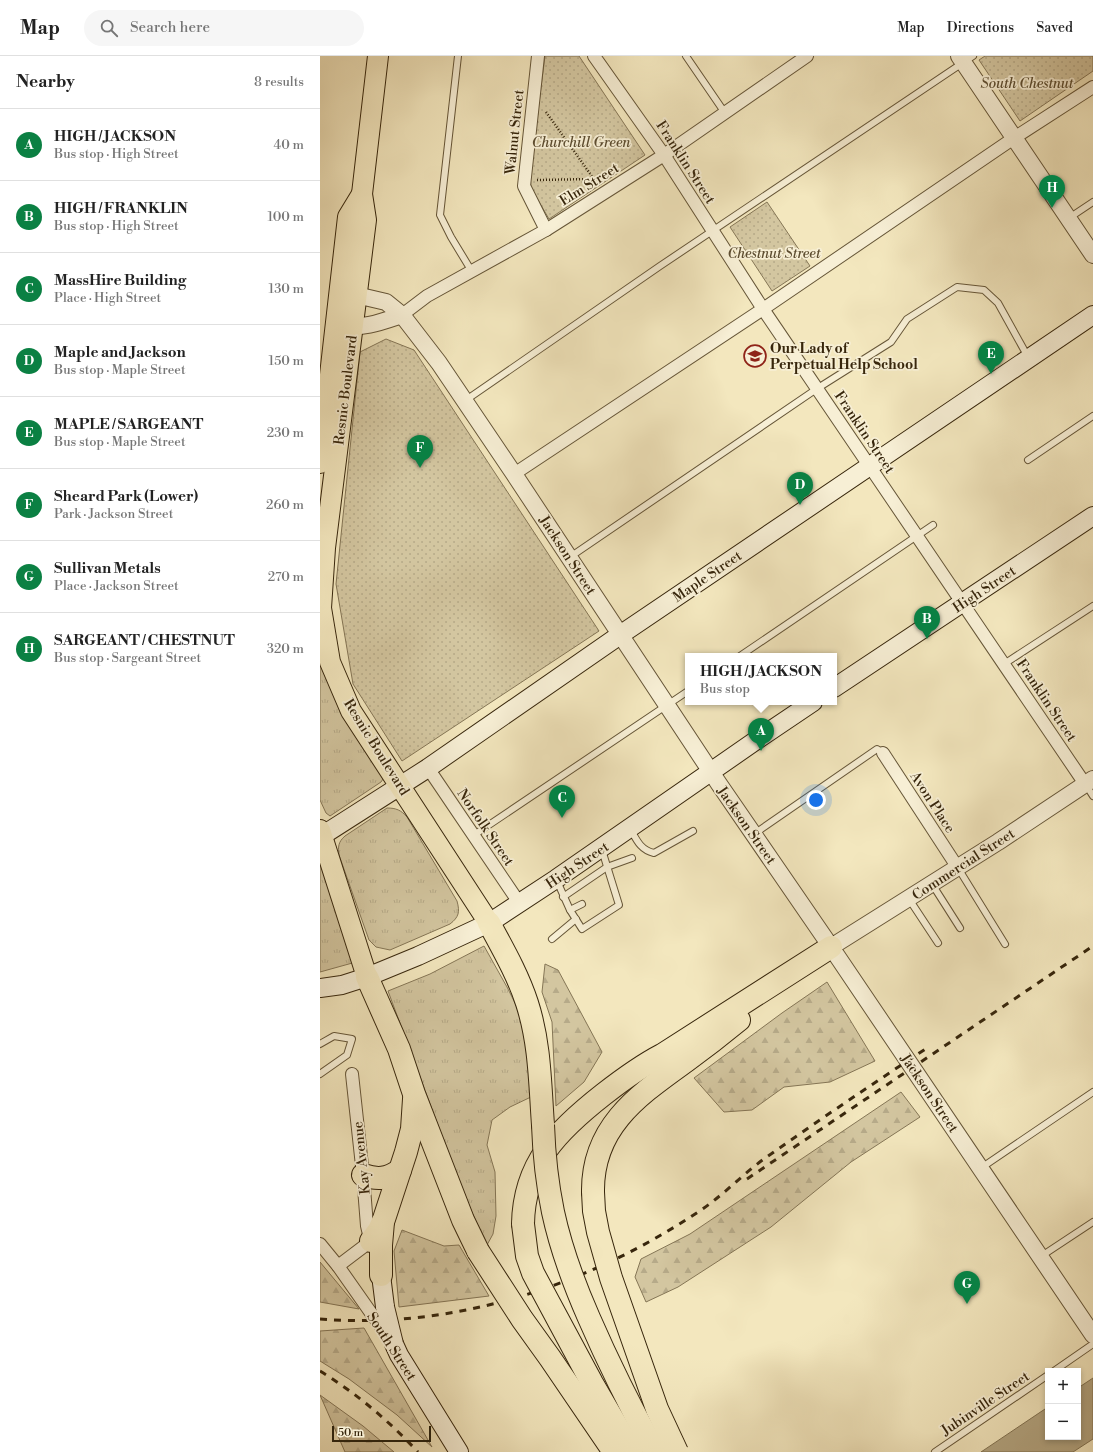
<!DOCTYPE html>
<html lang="en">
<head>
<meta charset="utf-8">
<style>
	:root { --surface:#fff; --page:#f6f6f6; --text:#222; --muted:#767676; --line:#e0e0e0; --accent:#0b8043 }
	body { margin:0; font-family:"Libre Bodoni",serif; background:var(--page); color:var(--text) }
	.controls { position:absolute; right:12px; bottom:12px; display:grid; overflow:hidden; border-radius:0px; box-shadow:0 2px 6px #0003 }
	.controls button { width:36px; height:36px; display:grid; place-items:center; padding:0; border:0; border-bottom:1px solid var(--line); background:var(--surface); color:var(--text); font:20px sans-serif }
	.scale { position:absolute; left:12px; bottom:10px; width:99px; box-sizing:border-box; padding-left:4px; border:2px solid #37260c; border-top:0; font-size:11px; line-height:14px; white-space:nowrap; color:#37260c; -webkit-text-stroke:3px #f7efd5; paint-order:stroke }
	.you { position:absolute; left:496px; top:744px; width:14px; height:14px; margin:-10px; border:3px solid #fff; border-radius:50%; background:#1a73e8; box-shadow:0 0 0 6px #1a73e833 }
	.badge { display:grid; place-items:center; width:26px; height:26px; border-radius:50%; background:var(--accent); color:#fff; font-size:13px; font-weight:700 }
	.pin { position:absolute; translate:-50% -33px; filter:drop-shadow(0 1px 2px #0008) }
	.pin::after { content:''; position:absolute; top:21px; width:14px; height:12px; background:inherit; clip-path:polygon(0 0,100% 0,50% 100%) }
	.popup { position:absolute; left:365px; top:597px; width:152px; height:52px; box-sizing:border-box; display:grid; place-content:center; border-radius:0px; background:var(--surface); filter:drop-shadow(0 1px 3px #0005); font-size:13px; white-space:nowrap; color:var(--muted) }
	.popup b { font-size:15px; color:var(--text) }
	.popup::after { content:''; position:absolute; left:50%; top:100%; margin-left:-8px; border:8px solid transparent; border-top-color:var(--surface) }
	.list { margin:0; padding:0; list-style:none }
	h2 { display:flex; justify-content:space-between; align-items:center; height:52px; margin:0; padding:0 16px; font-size:17px }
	h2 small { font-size:13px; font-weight:400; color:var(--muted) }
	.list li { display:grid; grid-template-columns:26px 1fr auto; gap:12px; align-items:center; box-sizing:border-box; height:72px; padding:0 16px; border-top:1px solid var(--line) }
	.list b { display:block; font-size:15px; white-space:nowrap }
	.list p { margin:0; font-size:13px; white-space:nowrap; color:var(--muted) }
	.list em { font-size:13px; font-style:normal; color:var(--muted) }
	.icon { flex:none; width:22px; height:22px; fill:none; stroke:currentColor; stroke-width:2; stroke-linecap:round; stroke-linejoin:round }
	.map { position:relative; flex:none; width:773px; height:1396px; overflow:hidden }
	header { display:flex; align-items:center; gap:24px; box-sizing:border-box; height:56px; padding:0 20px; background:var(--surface); border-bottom:1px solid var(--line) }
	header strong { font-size:19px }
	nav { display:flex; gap:22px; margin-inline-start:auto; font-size:14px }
	.search { width:280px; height:36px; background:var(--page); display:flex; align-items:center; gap:10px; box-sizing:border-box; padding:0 14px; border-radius:22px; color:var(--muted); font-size:15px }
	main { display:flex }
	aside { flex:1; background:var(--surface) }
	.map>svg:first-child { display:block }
</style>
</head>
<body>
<header>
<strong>Map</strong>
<div class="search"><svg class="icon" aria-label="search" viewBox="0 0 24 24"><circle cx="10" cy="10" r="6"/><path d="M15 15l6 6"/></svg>Search here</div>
<nav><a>Map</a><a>Directions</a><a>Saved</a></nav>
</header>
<main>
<aside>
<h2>Nearby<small>8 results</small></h2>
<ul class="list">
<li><span class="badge">A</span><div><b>HIGH / JACKSON</b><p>Bus stop · High Street</p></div><em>40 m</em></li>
<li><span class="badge">B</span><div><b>HIGH / FRANKLIN</b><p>Bus stop · High Street</p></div><em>100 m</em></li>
<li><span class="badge">C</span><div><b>MassHire Building</b><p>Place · High Street</p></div><em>130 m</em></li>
<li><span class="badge">D</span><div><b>Maple and Jackson</b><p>Bus stop · Maple Street</p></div><em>150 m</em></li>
<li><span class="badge">E</span><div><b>MAPLE / SARGEANT</b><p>Bus stop · Maple Street</p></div><em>230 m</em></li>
<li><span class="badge">F</span><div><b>Sheard Park (Lower)</b><p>Park · Jackson Street</p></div><em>260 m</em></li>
<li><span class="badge">G</span><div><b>Sullivan Metals</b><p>Place · Jackson Street</p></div><em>270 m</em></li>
<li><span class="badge">H</span><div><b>SARGEANT / CHESTNUT</b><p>Bus stop · Sargeant Street</p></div><em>320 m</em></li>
</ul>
</aside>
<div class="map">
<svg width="773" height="1396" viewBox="0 0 773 1396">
	<defs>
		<pattern id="grass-tufts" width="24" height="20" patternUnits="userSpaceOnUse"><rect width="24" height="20" fill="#d3c6a0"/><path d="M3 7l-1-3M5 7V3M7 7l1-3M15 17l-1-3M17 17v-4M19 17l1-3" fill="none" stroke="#b6aa89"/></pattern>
		<pattern id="forest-firs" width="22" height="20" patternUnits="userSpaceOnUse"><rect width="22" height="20" fill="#d3c6a0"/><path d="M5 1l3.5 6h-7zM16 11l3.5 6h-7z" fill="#b6aa89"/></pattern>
		<pattern id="park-dots" width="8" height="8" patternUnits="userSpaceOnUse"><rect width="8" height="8" fill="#d3c6a0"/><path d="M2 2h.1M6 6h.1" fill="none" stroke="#b6aa89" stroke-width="1.8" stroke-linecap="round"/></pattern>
	</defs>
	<rect width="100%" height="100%" fill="#f3e7be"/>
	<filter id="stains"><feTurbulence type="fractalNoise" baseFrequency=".005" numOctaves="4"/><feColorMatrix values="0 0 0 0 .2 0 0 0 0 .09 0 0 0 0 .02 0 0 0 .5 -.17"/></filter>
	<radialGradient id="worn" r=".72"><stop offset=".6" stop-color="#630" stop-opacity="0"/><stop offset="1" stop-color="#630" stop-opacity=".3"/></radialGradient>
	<g fill="url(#grass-tufts)" stroke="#857656">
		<path d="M 0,592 L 63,723 L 61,726 L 10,760 L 6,757 L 0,744 Z"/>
		<path d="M 67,752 C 76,752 81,754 87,761 L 137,845 C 140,856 139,861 130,868 L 70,894 L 56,891 L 49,884 L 19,799 C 18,791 18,786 25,780 Z"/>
		<path d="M 0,800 L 36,906 L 0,916 Z"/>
		<path d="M 164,890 L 187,931 L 200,957 L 206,977 L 213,1040 L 190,1051 L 172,1064 L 167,1089 L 175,1116 L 176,1160 L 173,1178 L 167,1189 L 161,1177 L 141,1131 L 68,935 L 110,918 Z"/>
	</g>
	<g fill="url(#forest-firs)" stroke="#857656">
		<path d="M 225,908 L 238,914 L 282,996 L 264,1026 L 236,1050 L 232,966 L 222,936 Z"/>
		<path d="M 507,926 L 555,1005 L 510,1026 L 464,1031 L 432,1054 L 404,1056 L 374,1022 L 462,957 Z"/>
		<path d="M 581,1036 L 600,1061 L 531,1106 L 451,1171 L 358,1231 L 326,1246 L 315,1221 L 321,1203 L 370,1178 Z"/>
		<path d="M 82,1174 L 124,1190 L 139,1189 L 169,1240 L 79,1251 L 74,1195 Z"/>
		<path d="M 0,1206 L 39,1253 L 0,1246 Z"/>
		<path d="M 44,1272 L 112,1391 L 77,1359 L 29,1323 L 0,1305 L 0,1275 Z"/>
		<path d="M 0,1339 L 43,1370 L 74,1396 L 25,1396 Z"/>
	</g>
	<g fill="url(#park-dots)" stroke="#857656">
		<path d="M 225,0 L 259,0 L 325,99 L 229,163 L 211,132 L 210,118 Z"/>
		<path d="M 665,0 L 773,0 L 773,15 L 700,65 L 659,4 Z"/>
		<path d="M 447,146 L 490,210 L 452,235 L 410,171 Z"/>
		<path d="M 66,283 L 94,294 L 279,575 L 82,705 L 33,628 L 16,528 L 40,296 Z"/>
	</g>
	<path fill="#b3a581" stroke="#817252" d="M 773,1322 L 773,1383 L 753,1396 L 661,1396 L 728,1351 L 728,1381 L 758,1381 L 758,1332 Z"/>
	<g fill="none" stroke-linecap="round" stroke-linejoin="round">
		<g stroke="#665638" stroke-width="8">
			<g id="service">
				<path d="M 138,0 L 120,159 L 131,181 L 151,214"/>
				<path d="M 366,0 L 405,57"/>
				<path d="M 749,162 L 773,146"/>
				<path d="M 146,344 L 340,210 L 653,0"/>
				<path d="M 708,404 L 773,360"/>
				<path d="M 250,501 L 498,332 L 571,286 L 587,263 L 637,231 L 664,234 L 678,247 L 708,301"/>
				<path d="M 420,600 L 613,469"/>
				<path d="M 684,608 L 773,550"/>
				<path d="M 766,729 L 773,740"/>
				<path d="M 311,774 C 317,785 321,794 334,797 L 373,775"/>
				<path d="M 434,778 L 557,693 L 563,697"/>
				<path d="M 154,779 L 368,635"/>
				<path d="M 638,812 L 685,888"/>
				<path d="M 237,825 L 250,854 L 262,873 L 299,849 L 282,794"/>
				<path d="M 612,828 L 640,872"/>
				<path d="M 243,841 L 287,811 L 312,802"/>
				<path d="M 589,843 L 618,887"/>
				<path d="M 250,854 L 262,848"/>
				<path d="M 232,883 L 256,863"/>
				<path d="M 0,988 L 14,980 L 32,983 L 27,999 L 0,1018"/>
				<path d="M 661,1112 L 773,1036"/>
				<path d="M 720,1201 L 773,1166"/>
				<path d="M 734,1315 L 773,1288"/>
				<path d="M 615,1396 L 728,1319"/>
			</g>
		</g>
		<g stroke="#665638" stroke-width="14">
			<g id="minor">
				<path d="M 218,0 L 204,130 L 226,174"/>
				<path d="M 274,0 L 344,99 L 443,253 L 765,728"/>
				<path d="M 82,259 L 107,240 L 226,174 L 344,99 L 487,0"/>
				<path d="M 194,418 L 443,253 L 694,82 L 773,31"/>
				<path d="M 563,697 L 638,812"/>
				<path d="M 108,712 L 200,848"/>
				<path d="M 32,1018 L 43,1119 L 47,1170 L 51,1187"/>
				<path d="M 0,1188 L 18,1210 L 51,1257"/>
				<path d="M 18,1210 L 51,1185"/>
			</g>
		</g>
		<g stroke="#665638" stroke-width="18">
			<g id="tertiary">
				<path d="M 639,0 L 773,199"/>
				<path d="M 25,238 L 36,239 L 66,246 L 82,259 L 119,307 L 194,418 L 399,728 L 511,891 L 773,1279"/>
				<path d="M 21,270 C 43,273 61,266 82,259"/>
				<path d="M 511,891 L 678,786 L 773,723"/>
			</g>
		</g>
		<g stroke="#37260c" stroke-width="20">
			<g id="secondary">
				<path d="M 514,632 L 773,460"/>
				<path d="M 0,781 L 108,712 L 300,579 L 773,259"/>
				<path d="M 0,932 L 22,929 L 47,921 L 98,900 L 169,867 L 236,823 L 441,681 L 493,646"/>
				<path d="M 61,1219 L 65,1251"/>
				<path d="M 74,1288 L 79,1299 L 139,1396"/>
			</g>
		</g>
		<g stroke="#37260c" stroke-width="22">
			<g id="primary">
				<path d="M 58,0 L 42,138 L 46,164 L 5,492 L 1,552 L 10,606 L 31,655 L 169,867"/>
				<path d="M 0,407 L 28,161 L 42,138"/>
				<path d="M 0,774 L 47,921"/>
			</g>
		</g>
		<g stroke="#37260c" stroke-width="24">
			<g id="motorway">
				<path d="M 169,867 C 183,893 198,919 207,947 C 220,987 220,1028 223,1069"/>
				<path d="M 47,921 L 79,993 L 94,1038 L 143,1164 L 158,1195"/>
				<path d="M 43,1119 C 58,1124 67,1123 80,1114"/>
				<path d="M 273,1136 C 272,1070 319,1039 366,1005 C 384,992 402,978 419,964"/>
				<path d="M 203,1168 C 204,1107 238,1074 284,1038 C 302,1024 321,1010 342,999 L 511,891"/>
				<path d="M 51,1185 L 59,1174 L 64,1163 L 86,1096 L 92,1073 L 94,1043"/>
				<path d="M 61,1219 L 61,1189 L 63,1166"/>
			</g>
		</g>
		<g stroke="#37260c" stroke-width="2.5" stroke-dasharray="1 2" stroke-linecap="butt">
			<path d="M 226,56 L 276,126"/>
			<path d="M 217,124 L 273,123"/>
		</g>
		<use href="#service" stroke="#f7efd5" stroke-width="6"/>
		<use href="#minor" stroke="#f7efd5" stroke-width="12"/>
		<use href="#tertiary" stroke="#f7efd5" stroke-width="16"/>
		<use href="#secondary" stroke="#f7efd5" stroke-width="18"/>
		<use href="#primary" stroke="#f3e7be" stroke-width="20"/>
		<use href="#motorway" stroke="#f3e7be" stroke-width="22"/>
		<g stroke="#37260c" stroke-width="3" stroke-dasharray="7 7" stroke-linecap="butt">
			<path d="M 427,1123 L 773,890"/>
			<path d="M 0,1263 C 137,1274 272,1228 384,1152 C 408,1135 427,1114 451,1098 C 502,1062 554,1027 607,992"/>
			<path d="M 0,1315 C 36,1337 69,1365 98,1396"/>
		</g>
		<g stroke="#665638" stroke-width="14" stroke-linecap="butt">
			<path id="minor-bridge" d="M 51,1257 L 70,1282"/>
		</g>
		<g stroke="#37260c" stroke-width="20" stroke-linecap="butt">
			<path id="secondary-bridge" d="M 65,1251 L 74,1288"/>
		</g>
		<g stroke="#37260c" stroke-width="24" stroke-linecap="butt">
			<g id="motorway-bridge">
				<path d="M 223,1069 C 224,1098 227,1127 233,1156 C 241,1193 254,1228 269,1262 C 289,1308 311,1352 335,1396"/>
				<path d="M 273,1136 L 274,1155 L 278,1176 L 291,1222 L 337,1353 L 357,1396"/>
				<path d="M 203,1168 L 207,1200 L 213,1217 L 272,1327 L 312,1396"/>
				<path d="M 158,1195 L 202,1263 L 230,1302 L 294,1396"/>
			</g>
		</g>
		<use href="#minor-bridge" stroke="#f7efd5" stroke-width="12"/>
		<use href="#secondary-bridge" stroke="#f7efd5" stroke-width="18"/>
		<use href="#motorway-bridge" stroke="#f3e7be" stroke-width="22"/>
	</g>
	<defs>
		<g id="school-ring" transform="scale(1.15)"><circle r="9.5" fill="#f7efd5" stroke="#8f2418" stroke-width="1.5"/><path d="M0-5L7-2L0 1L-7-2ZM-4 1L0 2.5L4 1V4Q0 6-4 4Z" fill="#8f2418"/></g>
	</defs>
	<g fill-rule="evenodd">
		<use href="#school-ring" x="435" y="300"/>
	</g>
	<g text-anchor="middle" stroke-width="3.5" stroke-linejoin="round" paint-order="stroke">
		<g font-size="14" font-style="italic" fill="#5e4e31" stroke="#f7efd5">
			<text x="707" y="32">South Chestnut</text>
			<text x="261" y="91">Churchill Green</text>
			<text x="454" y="202">Chestnut Street</text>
		</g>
		<g font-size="14" fill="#37260c" stroke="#f7efd5">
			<text transform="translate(194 76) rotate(-84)" y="5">Walnut Street</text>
			<text transform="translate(366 106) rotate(57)" y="5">Franklin Street</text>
			<text transform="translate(269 128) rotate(-32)" y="5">Elm Street</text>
			<text transform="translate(25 334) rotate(-83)" y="5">Resnic Boulevard</text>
			<text transform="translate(545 376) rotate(56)" y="5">Franklin Street</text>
			<text transform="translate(248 499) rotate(57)" y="5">Jackson Street</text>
			<text transform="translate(387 520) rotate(-34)" y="5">Maple Street</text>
			<text transform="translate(664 533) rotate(-34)" y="5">High Street</text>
			<text transform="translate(727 644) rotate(56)" y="5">Franklin Street</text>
			<text transform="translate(57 691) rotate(58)" y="5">Resnic Boulevard</text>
			<text transform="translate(613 746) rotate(57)" y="5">Avon Place</text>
			<text transform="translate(427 769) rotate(55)" y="5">Jackson Street</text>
			<text transform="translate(166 771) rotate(56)" y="5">Norfolk Street</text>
			<text transform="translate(643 808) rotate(-33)" y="5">Commercial Street</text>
			<text transform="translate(257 809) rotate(-34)" y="5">High Street</text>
			<text transform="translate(610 1037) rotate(56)" y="5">Jackson Street</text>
			<text transform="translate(41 1102) rotate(-96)" y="5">Kay Avenue</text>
			<text transform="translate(72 1290) rotate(57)" y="5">South Street</text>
			<text transform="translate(665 1347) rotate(-34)" y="5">Jubinville Street</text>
		</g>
		<g font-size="14" font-weight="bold" fill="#37260c" stroke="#f7efd5" text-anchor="start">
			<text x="450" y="297">Our Lady of<tspan x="450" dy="16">Perpetual Help School</tspan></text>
		</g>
	</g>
	<rect width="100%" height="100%" filter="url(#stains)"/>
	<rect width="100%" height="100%" fill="url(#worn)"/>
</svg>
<div class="controls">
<button>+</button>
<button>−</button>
</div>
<div class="scale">50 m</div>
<div class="you"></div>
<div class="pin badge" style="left:441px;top:695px">A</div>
<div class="popup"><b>HIGH / JACKSON</b>Bus stop</div>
<div class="pin badge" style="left:607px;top:583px">B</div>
<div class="pin badge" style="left:242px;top:762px">C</div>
<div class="pin badge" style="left:480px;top:449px">D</div>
<div class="pin badge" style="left:671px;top:318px">E</div>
<div class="pin badge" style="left:100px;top:412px">F</div>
<div class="pin badge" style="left:647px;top:1248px">G</div>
<div class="pin badge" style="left:732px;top:152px">H</div>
</div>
</main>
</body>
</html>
